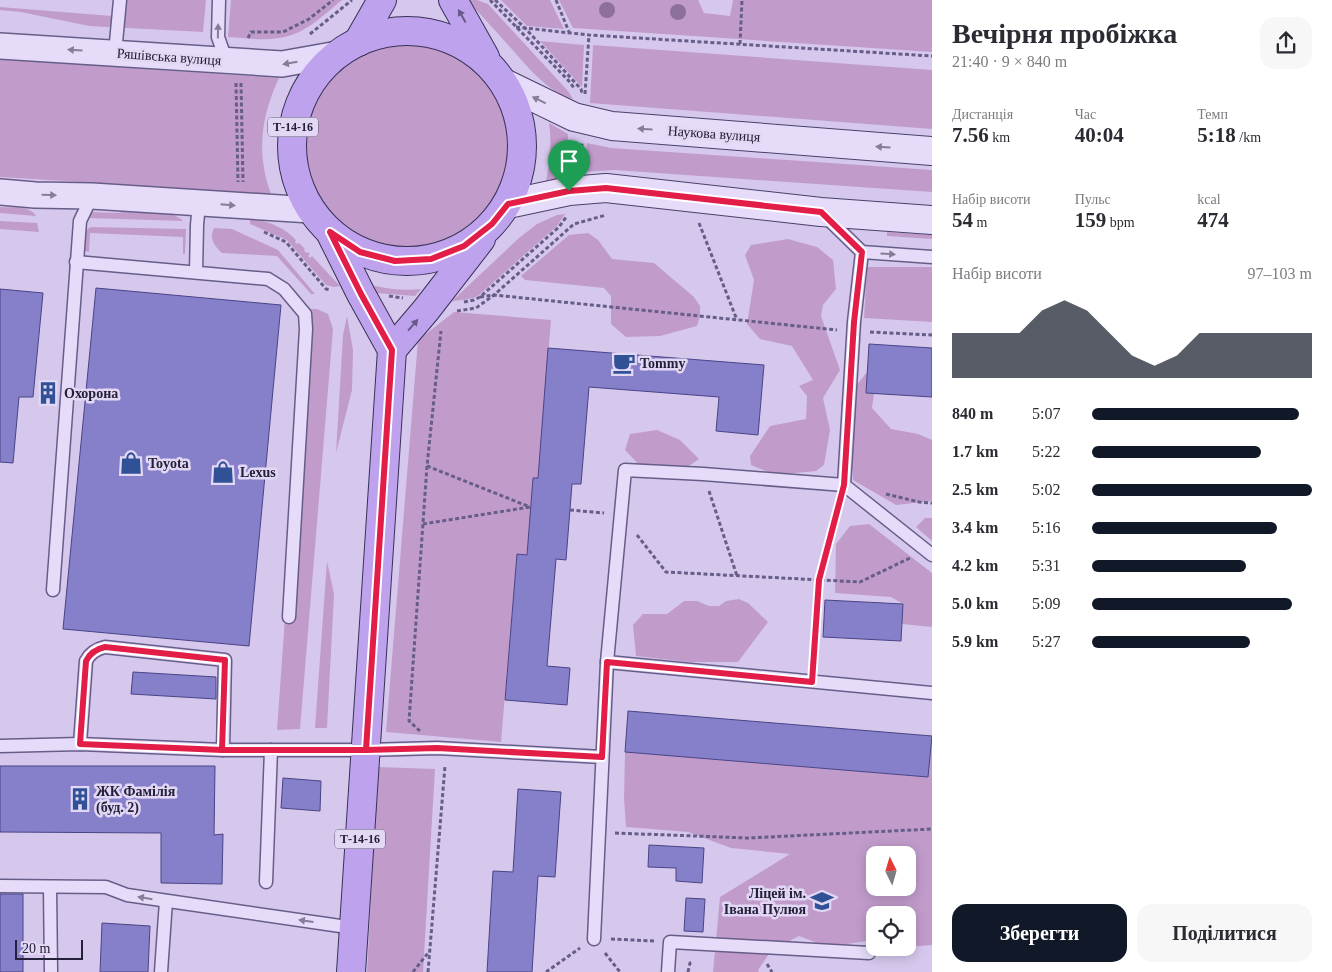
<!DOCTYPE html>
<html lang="uk">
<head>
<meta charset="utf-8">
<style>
	body { margin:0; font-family:Georgia,serif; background:#f7f7f7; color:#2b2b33; height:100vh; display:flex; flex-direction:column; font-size:19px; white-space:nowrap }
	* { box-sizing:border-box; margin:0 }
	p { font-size:16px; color:#7c7c81 }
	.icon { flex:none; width:28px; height:28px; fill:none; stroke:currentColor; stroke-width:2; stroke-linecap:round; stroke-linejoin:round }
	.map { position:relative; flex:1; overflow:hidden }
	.sheet { display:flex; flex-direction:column; background:#fff; width:400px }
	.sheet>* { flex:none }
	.needle { width:32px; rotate:355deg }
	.fabs { position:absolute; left:866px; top:846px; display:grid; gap:10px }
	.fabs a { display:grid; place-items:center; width:50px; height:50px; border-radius:10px; background:#fff; box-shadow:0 2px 12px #0003; font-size:25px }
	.scale { position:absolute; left:15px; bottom:12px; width:68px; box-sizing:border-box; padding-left:5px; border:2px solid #242039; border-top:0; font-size:14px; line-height:18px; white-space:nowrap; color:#242039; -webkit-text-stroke:4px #e2d7f4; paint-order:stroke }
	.pin { position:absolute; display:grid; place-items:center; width:42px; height:42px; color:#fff; margin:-51px -21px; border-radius:50% 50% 50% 0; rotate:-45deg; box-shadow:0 0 5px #0007 }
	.pin .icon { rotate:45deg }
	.round { display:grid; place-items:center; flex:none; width:52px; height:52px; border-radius:15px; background:#f7f7f7 }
	.summary { display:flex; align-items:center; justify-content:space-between; height:85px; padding:0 20px }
	h1 { font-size:28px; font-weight:700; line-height:38px }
	.stats { display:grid; grid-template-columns:repeat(3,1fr); gap:8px; height:85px; padding:5px 20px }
	.stats div { display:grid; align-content:center }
	.stats b { font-size:21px; font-weight:700 }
	.stats small { font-size:14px; font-weight:400 }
	.stats p { font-size:14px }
	.chart { height:140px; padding:10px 20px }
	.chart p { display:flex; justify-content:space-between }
	.chart svg { width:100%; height:90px; margin-top:5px; fill:#111827; opacity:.7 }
	.cta { display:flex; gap:10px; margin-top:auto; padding:10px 20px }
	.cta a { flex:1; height:58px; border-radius:15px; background:#111827; color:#fff; font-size:20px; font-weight:700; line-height:58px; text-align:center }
	.cta a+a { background:#f7f7f7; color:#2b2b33 }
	ul { padding:0 20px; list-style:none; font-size:16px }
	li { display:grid; grid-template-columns:80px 60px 1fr; align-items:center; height:38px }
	li i { height:12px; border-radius:6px; background:#111827 }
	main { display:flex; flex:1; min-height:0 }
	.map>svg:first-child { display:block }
</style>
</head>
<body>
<main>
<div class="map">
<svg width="932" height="972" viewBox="0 0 932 972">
	<rect width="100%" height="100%" fill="#d6c8ed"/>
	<!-- green -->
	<g fill="#c19ccb" fill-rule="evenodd">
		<path d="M126,0h80l-3,32 -114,-6 -68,-14 -21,-2v-3l124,10z"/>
		<path d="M231,0h111c-18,15 -38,35 -63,38 -16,3 -34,0 -51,-1z"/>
		<path d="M467,0h10l11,4 80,87 5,8c-27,-8 -46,-33 -64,-53 -14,-16 -28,-31 -42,-46z"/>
		<path d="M501,0h49l14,29 -37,-3z"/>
		<path d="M559,0h139l6,13 26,3 3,-16h199v52l-359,-24z"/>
		<path d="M540,41l44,4 -2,42z"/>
		<path d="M593,45l339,25v59l-342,-26z"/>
		<circle cx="407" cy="146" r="101"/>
		<path d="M0,59l279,19c-18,39 -23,75 -8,116l-271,-17z"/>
		<path d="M549,123l19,11 -2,44 -21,7c5,-21 7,-40 4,-62z"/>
		<path d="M587,143l24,5 321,22v22l-318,-22 -29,2z"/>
		<path d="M0,207c11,1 30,-2 36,9l-36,-3z"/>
		<path d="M91,212l27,1 4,-1 50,2 9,5 2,2 -96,-3 1,-4z"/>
		<path d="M565,214l-8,12 -78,69c-8,5 -18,5 -27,6l67,-63 18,-14 20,-9z"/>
		<path d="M250,219c18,2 34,8 46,21l-1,2 2,2 2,-1 6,6 -1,1 2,3 2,-1 2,2 -2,2 2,2 2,-2 28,30 -6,1 -8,-2 -39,-45 -37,-16z"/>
		<path d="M0,221l37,2 2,9 -39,-3z"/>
		<path d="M91,227l95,2 -1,25h-2v-17l-93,-4 -1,19 -4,-1 1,-21z"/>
		<path d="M214,228l18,1 46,21 37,44h-4l-34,-38 -55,-3c-8,-8 -13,-14 -8,-25z"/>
		<path d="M887,232l45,3v4l-45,-3z"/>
		<path d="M588,233l10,7 14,19 42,4 40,34 6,9v10l-3,10 -37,10 -34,1 -15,-13v-28l-7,-8 -79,-8 -4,-4 48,-41z"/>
		<path d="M788,239l29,8 16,13 3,29 -13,16 -2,11 19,54 -17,28 7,32 -6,35 -8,6 -41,4 -24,-10 -1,-9 20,-30 36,-7 1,-23 -8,-10 14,-6 -21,-34 -32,-7 -13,-15 7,-44 -9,-25 6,-10z"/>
		<path d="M867,267h65v55l-68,-4z"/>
		<path d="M371,285c17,4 33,6 50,4l-6,7 -39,-3z"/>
		<path d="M307,309h10l11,5 5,15 -33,400 -23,1z"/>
		<path d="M454,312l97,8 -13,158h-5l-6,77 -10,-1 -16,188 -115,-10 32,-392z"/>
		<path d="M347,316l6,34 -1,40 -16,63 7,-118z"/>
		<path d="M868,371l-2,22 8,1 -2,14 19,21 27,5 14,6v61l-36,4 -43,-25 -2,-40 -10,-36z"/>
		<path d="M657,430l23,10 19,19 -16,11 -43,-4 -15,-16 5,-16z"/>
		<path d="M925,518h7v23l-16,-14z"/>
		<path d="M869,524l63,49v54l-30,-3 1,-20 -12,-7 -56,-4 1,-49 14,-18z"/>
		<path d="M327,561l7,33 -7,134h-12z"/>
		<path d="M739,599l9,4 20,19 -30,40h-50l-52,-6 -3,-31 10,-11h24l17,-13h13l12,5h10l7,-5z"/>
		<path d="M932,736v209l-24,2v-32h-33v29l-8,-3 -39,6 -29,-11 -28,15 -13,19 1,2h-46l7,-75 70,-43 -59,-6 -43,-16 -62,-5 -2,-28 1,-47 303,25zM875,855h33v33h-33z"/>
		<path d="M378,767l57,2 -12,203h-56z"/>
	</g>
	<!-- building -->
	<g fill="#867fc9" stroke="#494486">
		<path d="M96,288l185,17 -32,341 -186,-17z"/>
		<path d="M0,289l43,4 -10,104h-14l-6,66 -13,-1z"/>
		<path d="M869,344l63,4v49l-66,-4z"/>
		<path d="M548,348l216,17 -6,70 -42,-4 3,-34 -130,-10 -8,97h-9l-6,76 -10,-1 -9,107 23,2 -3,37 -62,-5 12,-146 10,1 6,-77h5z"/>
		<path d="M825,600l78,4 -2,37 -78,-4z"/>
		<path d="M133,672l83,5v22l-85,-5z"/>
		<path d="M628,711l304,25 -4,41 -303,-25z"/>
		<path d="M0,766h215l-1,69 9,-1 -1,50 -61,-1v-50l-161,-1z"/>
		<path d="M283,778l38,3 -1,30 -39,-3z"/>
		<path d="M518,789l43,3 -6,85 -17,-1 -6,96h-45l6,-101 20,1z"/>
		<path d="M649,845l55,3 -2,35 -26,-2v-13l-28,-1z"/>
		<rect x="0" y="894" width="23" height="78"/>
		<path d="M686,898l19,1 -2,33 -19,-1z"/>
		<path d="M102,923l48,3 -2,46h-48z"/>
	</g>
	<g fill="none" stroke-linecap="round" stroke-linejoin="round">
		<defs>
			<g id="service">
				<path d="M219,0l-1,37 8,23"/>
				<path d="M115,53l5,-53"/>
				<path d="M824,215l38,37 70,5"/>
				<path d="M862,252l-8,70 -10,163 88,70"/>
				<path d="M76,262l192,17 16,10 21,25 1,15 -17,288"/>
				<path d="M196,272l1,-47 2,-22"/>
				<path d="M53,590l27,-369 12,-25"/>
				<path d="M607,662l325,31"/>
				<path d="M80,744l6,-83c4,-8 10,-12 19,-14l120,13 -2,90"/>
				<path d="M0,746l80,-2 143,6h143l71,-2 165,9"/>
				<path d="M266,882l5,-132"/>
				<path d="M0,886l106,1 21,8 227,33"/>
				<path d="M50,887l1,85"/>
				<path d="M594,939l13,-277 18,-192 78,4 141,11"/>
				<path d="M161,972l5,-71"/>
				<path d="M668,972l2,-30 199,11"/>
			</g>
			<g id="minor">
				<path d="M0,46l282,18 56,-10"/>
				<path d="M0,192l35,3 57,1 219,14"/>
			</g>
			<g id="secondary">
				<path d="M504,83l70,34 38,9 320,25"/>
				<path d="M508,204l61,-13 37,-3 215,24 111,8"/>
			</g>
			<g id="primary">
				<path d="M453,0l32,57"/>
				<circle cx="407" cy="146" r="115"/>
				<path d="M358,42l24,-42"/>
				<path d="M330,232l31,62 31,56 -41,622"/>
				<path d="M392,350l34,-40 55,-71"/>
			</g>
		</defs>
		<!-- service casing -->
		<use href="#service" stroke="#665e88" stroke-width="15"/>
		<!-- minor casing -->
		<use href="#minor" stroke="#665e88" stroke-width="28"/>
		<!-- secondary casing -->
		<use href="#secondary" stroke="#48416a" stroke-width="30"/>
		<!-- primary casing -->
		<use href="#primary" stroke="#373156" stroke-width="30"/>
		<!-- path -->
		<g stroke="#665e88" stroke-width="3" stroke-dasharray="4 2.5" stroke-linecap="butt">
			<path d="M490,0l78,80 6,8"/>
			<path d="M495,0l30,28 56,61 1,4"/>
			<path d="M556,0l13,32"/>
			<path d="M516,27l73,8 343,21"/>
			<path d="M310,34l42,-34"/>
			<path d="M248,38l3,-6h32l26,-13 24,-19"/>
			<path d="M740,44l2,-44"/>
			<path d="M236,83l2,99"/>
			<path d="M241,83l2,99"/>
			<path d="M585,94l4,-59"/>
			<path d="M571,167l1,-26"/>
			<path d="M580,167l2,-24"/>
			<path d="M699,223l38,97"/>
			<path d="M264,232l22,10 40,47 5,1"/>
			<path d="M389,296l14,2"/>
			<path d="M480,297l14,-2 343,35"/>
			<path d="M464,302l10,-2 6,-3 79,-70 8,-11"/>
			<path d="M457,311l19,-3 18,-13 80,-71 32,-9"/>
			<path d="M870,332l62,3"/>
			<path d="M427,466l103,41"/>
			<path d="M709,491l28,85"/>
			<path d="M886,494l33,8 13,1"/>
			<path d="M570,510l34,3"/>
			<path d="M423,524l107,-17"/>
			<path d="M637,535l29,37 194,10 50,-24"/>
			<path d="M813,665l6,-85 20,-78"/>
			<path d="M420,731l-11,-10 18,-255 14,-135"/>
			<path d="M615,833l133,5 184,-9"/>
			<path d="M611,939l43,2"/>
			<path d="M605,953l15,19"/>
			<path d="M767,964l5,8"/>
			<path d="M413,972l15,-19"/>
			<path d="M428,972l17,-206"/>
			<path d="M546,972l34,-24"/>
			<path d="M688,972l2,-9 3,-1"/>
		</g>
		<!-- service -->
		<use href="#service" stroke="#e6dbf8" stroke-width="12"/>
		<!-- minor -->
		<use href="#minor" stroke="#e6dbf8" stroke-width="25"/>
		<!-- secondary -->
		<use href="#secondary" stroke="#e6dbf8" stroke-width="28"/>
		<!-- primary -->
		<use href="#primary" stroke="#bea2ee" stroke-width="28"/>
	</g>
	<!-- trees -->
	<g fill="#8d7099">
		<circle cx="607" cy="10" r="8"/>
		<circle cx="678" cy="12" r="8"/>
	</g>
	<!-- one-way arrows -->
	<defs><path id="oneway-solid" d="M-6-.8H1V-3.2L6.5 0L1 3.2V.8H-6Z" transform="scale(1.25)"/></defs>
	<g fill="#695a8a">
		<use href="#oneway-solid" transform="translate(462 16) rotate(-119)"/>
		<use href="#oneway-solid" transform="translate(413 325) rotate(-49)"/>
	</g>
	<g fill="#857e98">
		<use href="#oneway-solid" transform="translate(218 31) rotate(-89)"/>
		<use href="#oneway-solid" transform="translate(75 50) rotate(-176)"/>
		<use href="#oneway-solid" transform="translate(290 63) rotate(170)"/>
		<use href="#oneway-solid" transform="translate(539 100) rotate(-154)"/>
		<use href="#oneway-solid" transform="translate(645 129) rotate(-176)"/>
		<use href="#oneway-solid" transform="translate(883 147) rotate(-176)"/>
		<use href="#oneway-solid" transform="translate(49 195) rotate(1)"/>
		<use href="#oneway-solid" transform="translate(228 205) rotate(5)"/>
		<use href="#oneway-solid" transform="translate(888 254) rotate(4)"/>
		<use href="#oneway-solid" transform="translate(145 898) rotate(-171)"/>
		<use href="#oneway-solid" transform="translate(306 921) rotate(-172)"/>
	</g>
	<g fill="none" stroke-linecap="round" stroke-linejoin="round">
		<defs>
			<path id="route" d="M569,191l-61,13 -16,20 -28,22 -33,13 -36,2 -35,-9 -30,-20 31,62 31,56 -26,400h-144l-142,-6 6,-83c4,-8 10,-12 19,-14l120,13 -3,90h144l71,-2 165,9 5,-95 205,20 7,-102 25,-95 10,-163 8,-70 -41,-40 -215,-24 -37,3"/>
		</defs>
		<!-- route casing -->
		<use href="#route" stroke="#fff" stroke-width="10"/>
		<!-- route -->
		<use href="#route" stroke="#e11d48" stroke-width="6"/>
	</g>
	<!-- icons -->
	<defs>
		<symbol id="cafe-bare" viewBox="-9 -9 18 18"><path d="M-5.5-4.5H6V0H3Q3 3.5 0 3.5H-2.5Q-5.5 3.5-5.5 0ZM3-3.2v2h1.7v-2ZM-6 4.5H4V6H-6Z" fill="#305195" stroke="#e2d7f4" stroke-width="2.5" paint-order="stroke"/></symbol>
		<symbol id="building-bare" viewBox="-9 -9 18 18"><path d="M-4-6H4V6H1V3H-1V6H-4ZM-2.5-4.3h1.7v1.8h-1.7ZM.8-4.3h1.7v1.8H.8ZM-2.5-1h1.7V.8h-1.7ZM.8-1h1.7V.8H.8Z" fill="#305195" stroke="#e2d7f4" stroke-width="2.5" paint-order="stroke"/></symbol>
		<symbol id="shop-bare" viewBox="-9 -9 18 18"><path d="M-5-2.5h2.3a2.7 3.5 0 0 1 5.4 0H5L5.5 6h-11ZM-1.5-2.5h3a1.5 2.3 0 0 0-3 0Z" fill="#305195" stroke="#e2d7f4" stroke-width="2.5" paint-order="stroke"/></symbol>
		<symbol id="school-bare" viewBox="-9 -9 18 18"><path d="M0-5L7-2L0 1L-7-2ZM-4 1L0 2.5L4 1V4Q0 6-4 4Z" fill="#305195" stroke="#e2d7f4" stroke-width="2.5" paint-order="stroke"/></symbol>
	</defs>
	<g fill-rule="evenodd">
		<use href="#cafe-bare" x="608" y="347" width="32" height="32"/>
		<use href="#building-bare" x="32" y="377" width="32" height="32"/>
		<use href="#shop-bare" x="115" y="447" width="32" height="32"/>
		<use href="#shop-bare" x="207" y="456" width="32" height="32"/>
		<use href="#building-bare" x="64" y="783" width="32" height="32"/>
		<use href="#school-bare" x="806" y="885" width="32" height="32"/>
	</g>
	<g text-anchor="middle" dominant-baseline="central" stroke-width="5" stroke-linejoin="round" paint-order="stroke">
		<!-- shield labels -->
		<g fill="#e2d7f4" stroke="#5d5771" stroke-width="1">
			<rect x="268" y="117.5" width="50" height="19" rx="4"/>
			<rect x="335" y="829.5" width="50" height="19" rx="4"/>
		</g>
		<g font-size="12" font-weight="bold" fill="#242039">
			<text x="293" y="127">Т-14-16</text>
			<text x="360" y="839">Т-14-16</text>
		</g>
		<!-- street labels -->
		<g font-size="14" fill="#242039" stroke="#e2d7f4">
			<text transform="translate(169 57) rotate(4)">Ряшівська вулиця</text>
			<text transform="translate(714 134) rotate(4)">Наукова вулиця</text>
		</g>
		<!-- poi labels -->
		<g font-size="14" font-weight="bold" fill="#242039" stroke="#e2d7f4" text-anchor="start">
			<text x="640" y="363">Tommy</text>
			<text x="64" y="393">Охорона</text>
			<text x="148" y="463">Toyota</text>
			<text x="240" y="472">Lexus</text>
			<text x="96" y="791">ЖК Фамілія<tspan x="96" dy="16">(буд. 2)</tspan></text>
			<text x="806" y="893" text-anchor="end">Ліцей ім.<tspan x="806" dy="16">Івана Пулюя</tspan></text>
		</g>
	</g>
</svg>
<div class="fabs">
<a><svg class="needle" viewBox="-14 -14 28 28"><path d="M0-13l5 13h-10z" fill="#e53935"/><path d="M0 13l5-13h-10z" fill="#7c7c81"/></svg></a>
<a><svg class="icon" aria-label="locate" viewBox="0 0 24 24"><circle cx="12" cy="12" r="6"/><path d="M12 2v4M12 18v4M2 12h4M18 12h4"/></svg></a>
</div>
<div class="scale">20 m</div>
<div class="pin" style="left:569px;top:191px;background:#1e9e55"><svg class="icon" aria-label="arrive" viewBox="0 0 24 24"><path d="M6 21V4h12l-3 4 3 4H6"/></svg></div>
</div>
<section class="sheet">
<div class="summary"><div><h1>Вечірня пробіжка</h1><p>21:40 · 9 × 840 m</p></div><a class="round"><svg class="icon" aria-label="share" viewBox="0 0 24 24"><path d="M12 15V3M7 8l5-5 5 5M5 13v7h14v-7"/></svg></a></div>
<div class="stats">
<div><p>Дистанція</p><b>7.56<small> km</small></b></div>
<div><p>Час</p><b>40:04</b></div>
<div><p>Темп</p><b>5:18<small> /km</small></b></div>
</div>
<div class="stats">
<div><p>Набір висоти</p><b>54<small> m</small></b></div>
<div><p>Пульс</p><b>159<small> bpm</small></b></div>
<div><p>kcal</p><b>474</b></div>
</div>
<div class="chart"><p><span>Набір висоти</span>97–103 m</p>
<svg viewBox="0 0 160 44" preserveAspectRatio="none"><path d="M0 44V22L10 22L20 22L30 22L40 11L50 6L60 11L70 22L80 33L90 38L100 33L110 22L120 22L130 22L140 22L150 22L160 22V44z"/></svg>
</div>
<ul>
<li><b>840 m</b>5:07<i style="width:94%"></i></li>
<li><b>1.7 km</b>5:22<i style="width:77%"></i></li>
<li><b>2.5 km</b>5:02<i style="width:100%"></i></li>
<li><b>3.4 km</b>5:16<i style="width:84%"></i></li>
<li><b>4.2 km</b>5:31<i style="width:70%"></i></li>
<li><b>5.0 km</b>5:09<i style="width:91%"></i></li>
<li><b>5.9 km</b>5:27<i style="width:72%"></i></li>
</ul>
<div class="cta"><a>Зберегти</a><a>Поділитися</a></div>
</section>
</main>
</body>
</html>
